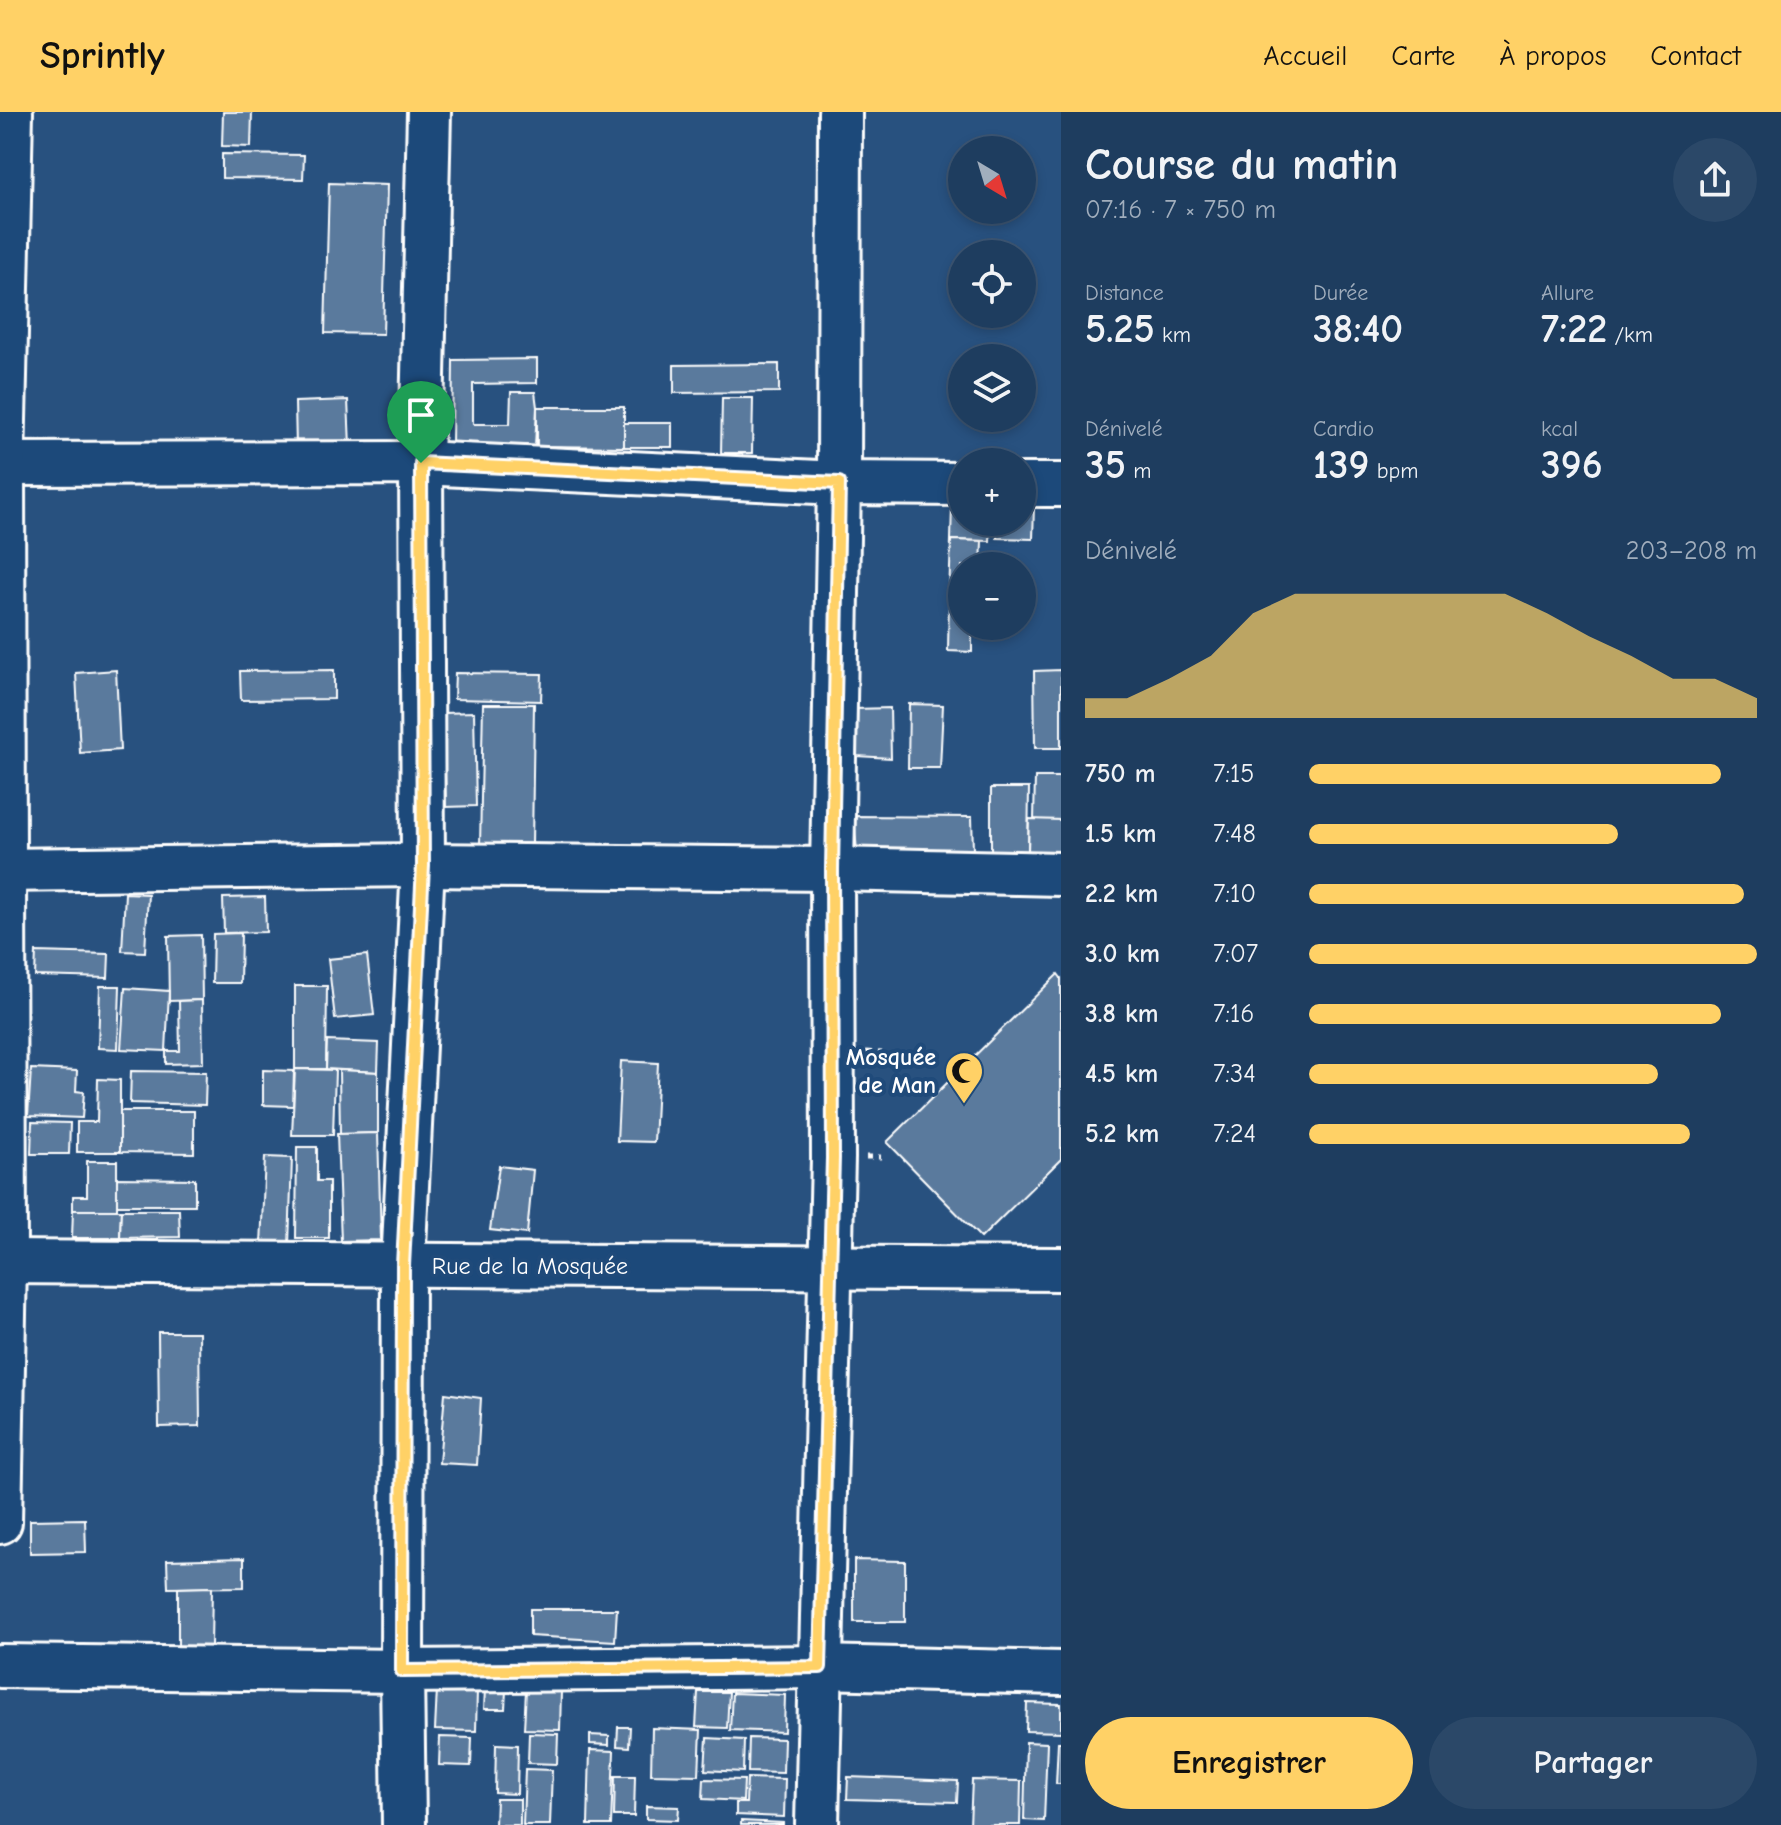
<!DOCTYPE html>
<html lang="fr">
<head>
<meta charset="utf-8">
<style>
	body { margin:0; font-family:"Comic Neue",sans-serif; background:#2b4868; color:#f1f3f6; height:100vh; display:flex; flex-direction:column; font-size:30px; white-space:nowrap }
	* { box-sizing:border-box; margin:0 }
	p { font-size:26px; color:#a1aebd }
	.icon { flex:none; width:44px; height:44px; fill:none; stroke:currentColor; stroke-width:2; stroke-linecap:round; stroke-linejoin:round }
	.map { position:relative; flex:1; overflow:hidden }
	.panel { display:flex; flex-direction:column; background:#1e3d5f; width:720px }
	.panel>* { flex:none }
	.needle { width:52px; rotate:142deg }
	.tools { position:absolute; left:948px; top:24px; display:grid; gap:16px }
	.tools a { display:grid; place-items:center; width:88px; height:88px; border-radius:50%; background:#1e3d5f; box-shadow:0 4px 12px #0003,0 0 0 2px #3c5674; font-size:40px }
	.pin { position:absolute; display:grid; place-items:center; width:68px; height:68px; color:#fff; margin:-82px -34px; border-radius:50% 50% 50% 0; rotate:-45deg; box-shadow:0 0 8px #0007 }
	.pin .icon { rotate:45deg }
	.round { display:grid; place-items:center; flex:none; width:84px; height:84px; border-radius:42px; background:#2b4868 }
	.summary { display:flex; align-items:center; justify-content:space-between; height:136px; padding:0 24px }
	h1 { font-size:44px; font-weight:600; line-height:60px }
	.stats { display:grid; grid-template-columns:repeat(3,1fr); gap:12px; height:136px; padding:8px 24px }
	.stats div { display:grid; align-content:center }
	.stats b { font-size:40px; font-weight:600 }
	.stats small { font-size:22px; font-weight:400 }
	.stats p { font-size:22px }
	.chart { height:224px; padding:16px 24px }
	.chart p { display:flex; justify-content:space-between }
	.chart svg { width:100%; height:144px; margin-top:8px; fill:#ffd166; opacity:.7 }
	.action { display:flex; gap:16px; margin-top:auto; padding:16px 24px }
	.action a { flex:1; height:92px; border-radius:48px; background:#ffd166; color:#111; font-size:32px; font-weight:600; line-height:92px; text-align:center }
	.action a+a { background:#2b4868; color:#f1f3f6 }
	ul { padding:0 24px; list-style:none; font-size:26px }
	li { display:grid; grid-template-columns:128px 96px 1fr; align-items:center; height:60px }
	li i { height:20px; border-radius:10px; background:#ffd166 }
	header { display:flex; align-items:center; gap:48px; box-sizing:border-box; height:112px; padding:0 40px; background:#ffd166; color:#111 }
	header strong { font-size:38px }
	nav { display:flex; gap:44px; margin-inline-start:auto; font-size:28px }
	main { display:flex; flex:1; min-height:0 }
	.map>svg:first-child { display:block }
</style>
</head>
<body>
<header>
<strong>Sprintly</strong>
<nav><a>Accueil</a><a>Carte</a><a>À propos</a><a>Contact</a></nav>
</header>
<main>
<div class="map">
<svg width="1061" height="1713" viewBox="0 0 1061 1713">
	<rect width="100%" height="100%" fill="#28517f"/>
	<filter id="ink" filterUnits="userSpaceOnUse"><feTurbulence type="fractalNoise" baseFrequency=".0125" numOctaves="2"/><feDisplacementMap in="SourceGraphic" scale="16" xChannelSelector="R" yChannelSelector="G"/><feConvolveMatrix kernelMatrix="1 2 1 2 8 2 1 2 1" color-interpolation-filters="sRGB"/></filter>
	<g filter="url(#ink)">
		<!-- building -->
		<g fill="#5a7a9d" stroke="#fff" stroke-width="2">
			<path d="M223,0h29l-1,35 -29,-1z"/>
			<path d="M222,42l82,1 -1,24 -81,-1z"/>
			<path d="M329,71l58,2 -4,149 -58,-1z"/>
			<path d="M537,247v24l-64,1v40h37l1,-32h24l2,15 -2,40h-83l1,-87z"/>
			<path d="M779,252v28l-105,1v-28z"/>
			<path d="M722,286h31l-1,55h-31z"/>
			<path d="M348,288l2,46 -54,2 -1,-46z"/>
			<path d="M537,295h87v40l-87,-1z"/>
			<rect x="624" y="311" width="48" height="24"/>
			<path d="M952,392h10v18h29l-1,19 -39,-1z"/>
			<path d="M1022,394h12l-1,33 -36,-1v-16h25z"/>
			<path d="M951,428l31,1 -1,25h-19v31l-13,-1z"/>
			<path d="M949,486h13v28h29v10h-19v16l-24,-1z"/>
			<path d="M116,558l4,80 -40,3 -4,-80z"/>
			<path d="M334,558v29l-93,1 -1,-29z"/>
			<path d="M1061,558v78h-26l-1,-77z"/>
			<path d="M455,561l87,1 -1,27 -87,-2z"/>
			<path d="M483,592h51l-2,142 -52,-1z"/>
			<path d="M909,592l34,1 -3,63h-32z"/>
			<path d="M890,596l1,50 -34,-2 -3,-47z"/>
			<path d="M474,600l2,94 -30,1 -3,-94z"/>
			<path d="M1035,665h26v43h-27z"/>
			<path d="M991,676h38l-1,63 -37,1z"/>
			<path d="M854,704l118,1 1,33 -116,2z"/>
			<path d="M1029,707l32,1v34l-33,-3z"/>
			<path d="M125,781l23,1 -3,58 -23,-1z"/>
			<path d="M265,785l1,35 -42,1 -1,-35z"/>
			<path d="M241,821l-1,50h-28l1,-49z"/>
			<path d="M201,823l1,65 -33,1 -1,-65z"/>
			<path d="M36,840l73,2 -1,24 -73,-2z"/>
			<path d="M367,843l7,60 -39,4 -7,-60z"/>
			<path d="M1058,862l3,4v181l-80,79 -94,-96z"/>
			<path d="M100,874h20l-2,63 -20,-1z"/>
			<path d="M295,874h32l-1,83h-31z"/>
			<path d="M125,876l44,3 -3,60 -45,-2z"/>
			<path d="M202,888l1,63 -37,1v-13h14l-1,-50z"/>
			<path d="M327,929l52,2 -1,29 -52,-3z"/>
			<path d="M621,949l37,2 -4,79 -37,-1z"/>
			<path d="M31,957l46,2 -1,20 8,1 -2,26 -54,-2z"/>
			<path d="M295,957l40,1 -2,65h-41z"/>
			<path d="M263,958l31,1 -1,35 -30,-1z"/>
			<path d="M339,958l39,2v61l-38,1z"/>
			<path d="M131,959l75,1 -1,33 -75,-2z"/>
			<path d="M98,967l22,1v72h-43v-30h20z"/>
			<path d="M120,999h74v42l-74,-1z"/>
			<path d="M32,1010l38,1 -1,31h-38z"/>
			<path d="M378,1021l3,107 -40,1 -4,-107z"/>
			<path d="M297,1035h20v34h12v57h-33z"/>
			<path d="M265,1045l27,1 -3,88 -28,-1z"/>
			<path d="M87,1049h30v49h-44v-14h14z"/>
			<path d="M499,1054l34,4 -6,64 -37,-4z"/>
			<path d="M117,1066l78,1v26h-78z"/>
			<path d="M73,1098h48l-1,28h-48z"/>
			<path d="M121,1098h58l1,27 -60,1z"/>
			<path d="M158,1220h41l1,94 -41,1z"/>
			<path d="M445,1281l36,5 -4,67 -38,-2z"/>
			<path d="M85,1407l1,33 -56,1v-33z"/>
			<path d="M244,1446v29l-76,1 -1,-28z"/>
			<path d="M854,1448l51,1v61h-51z"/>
			<path d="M212,1475l-1,59h-33v-58z"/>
			<path d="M530,1497h87l-2,32 -85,-5z"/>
			<path d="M437,1577l40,1 -1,41 -41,-1z"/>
			<path d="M485,1577l21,1 -1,19h-21z"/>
			<path d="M526,1578l35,1 -1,39 -36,-1z"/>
			<path d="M698,1580h31l-2,36 -31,-1z"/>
			<path d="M732,1581l53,2 -1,37 -54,-2z"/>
			<path d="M1027,1591l34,1v28l-35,-1z"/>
			<path d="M618,1615h12l-1,20 -12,-1z"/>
			<path d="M652,1616l49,2 -2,45 -48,-1z"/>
			<path d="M529,1621l29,1 -1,30 -29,-1z"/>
			<path d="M590,1623l19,1v9l-19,-1z"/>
			<path d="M440,1625l32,1 -1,28 -32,-1z"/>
			<path d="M707,1626l37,2 -1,32 -38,-2z"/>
			<path d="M749,1626l35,1 -1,34 -35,-1z"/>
			<path d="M1026,1630l21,1 -3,78 -20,-1z"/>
			<path d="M1058,1630h3v42h-5z"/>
			<path d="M496,1632l22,1 -1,49 -22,-1z"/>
			<path d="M590,1638l24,1 -3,74h-23z"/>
			<path d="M525,1657l27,1 -2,55h-27z"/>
			<path d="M615,1664h20l-1,40h-20z"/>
			<path d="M848,1665l110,4 -1,21 -110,-3z"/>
			<path d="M747,1666l38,1 -1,38 -48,-2v-12h10z"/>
			<path d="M704,1667l40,1 -1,21 -40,-2z"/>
			<path d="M972,1668l49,1 -1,44h-50z"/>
			<path d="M496,1687h24v26h-25z"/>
			<path d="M646,1694l33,1 -1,13 -32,-1z"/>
			<path d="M741,1709l42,2v2h-42z"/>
		</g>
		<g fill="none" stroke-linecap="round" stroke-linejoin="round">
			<defs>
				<g id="minor">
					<path d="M0,352l421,-1 418,20 123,1"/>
					<path d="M1022,373h39"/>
					<path d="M0,758l423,-5 409,4 229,5"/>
					<path d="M0,1150l1061,7"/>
					<path d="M0,1410l5,-260 -2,-798 8,-352"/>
					<path d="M0,1554l402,5 418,-4 241,6"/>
					<path d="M404,1713l-2,-154 1,-405 20,-401 -2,-402 8,-351"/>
					<path d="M817,1713l16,-667 -1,-289 7,-386 1,-371"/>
				</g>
			</defs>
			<!-- minor casing -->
			<use href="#minor" stroke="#fff" stroke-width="48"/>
			<!-- path -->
			<g stroke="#fff" stroke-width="5" stroke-dasharray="6 6" stroke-linecap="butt">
				<path d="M866,940l16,1"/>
				<path d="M866,1045h15"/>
			</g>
			<!-- minor -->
			<use href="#minor" stroke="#1f4a7a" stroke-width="42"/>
		</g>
	</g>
	<g fill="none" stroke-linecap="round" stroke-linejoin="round" filter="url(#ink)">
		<defs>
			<path id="route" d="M421,351l418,20 -7,386 1,289 -13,509 -418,4 1,-405 20,-401z"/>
		</defs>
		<!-- route casing -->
		<use href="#route" stroke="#fff" stroke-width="16"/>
		<!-- route -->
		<use href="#route" stroke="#ffd166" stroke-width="10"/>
	</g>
	<!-- icons -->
	<defs>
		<symbol id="mosque-pin" viewBox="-11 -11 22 30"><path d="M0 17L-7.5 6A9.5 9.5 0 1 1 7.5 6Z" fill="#ffd166" stroke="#1f4a7a"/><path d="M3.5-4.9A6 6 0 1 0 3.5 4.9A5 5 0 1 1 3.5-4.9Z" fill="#111"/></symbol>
	</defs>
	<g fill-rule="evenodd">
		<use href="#mosque-pin" x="942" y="937" width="44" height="60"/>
	</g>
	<g text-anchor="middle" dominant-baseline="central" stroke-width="8" stroke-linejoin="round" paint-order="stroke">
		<!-- poi labels -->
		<g font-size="24" font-weight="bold" fill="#fff" stroke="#1f4a7a" text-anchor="end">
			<text x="936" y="945">Mosquée<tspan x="936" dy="28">de Man</tspan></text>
		</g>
		<!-- street labels -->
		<g font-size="24" fill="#fff" stroke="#1f4a7a">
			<text x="530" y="1154">Rue de la Mosquée</text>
		</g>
	</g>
</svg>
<div class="tools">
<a><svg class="needle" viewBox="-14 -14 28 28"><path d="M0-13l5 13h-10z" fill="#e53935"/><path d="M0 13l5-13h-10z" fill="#a1aebd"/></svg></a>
<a><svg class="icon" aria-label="locate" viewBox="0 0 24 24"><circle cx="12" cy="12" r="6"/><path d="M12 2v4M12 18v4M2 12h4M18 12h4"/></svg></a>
<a><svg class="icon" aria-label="layers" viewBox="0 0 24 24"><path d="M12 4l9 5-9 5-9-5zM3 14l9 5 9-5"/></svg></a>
<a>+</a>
<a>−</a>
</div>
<div class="pin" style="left:421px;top:351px;background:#1e9e55"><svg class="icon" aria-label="arrive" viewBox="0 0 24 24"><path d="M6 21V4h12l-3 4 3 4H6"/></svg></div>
</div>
<section class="panel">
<div class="summary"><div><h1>Course du matin</h1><p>07:16 · 7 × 750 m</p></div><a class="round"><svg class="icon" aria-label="share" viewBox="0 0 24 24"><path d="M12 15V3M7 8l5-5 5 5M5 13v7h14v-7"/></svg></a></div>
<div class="stats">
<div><p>Distance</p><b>5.25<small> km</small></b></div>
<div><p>Durée</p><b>38:40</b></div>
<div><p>Allure</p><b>7:22<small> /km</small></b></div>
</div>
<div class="stats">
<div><p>Dénivelé</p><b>35<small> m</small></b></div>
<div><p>Cardio</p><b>139<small> bpm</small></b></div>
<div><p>kcal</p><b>396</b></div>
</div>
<div class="chart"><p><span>Dénivelé</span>203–208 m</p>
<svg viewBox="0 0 160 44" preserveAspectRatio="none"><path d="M0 44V38L10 38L20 32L30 25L40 12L50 6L60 6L70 6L80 6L90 6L100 6L110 12L120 19L130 25L140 32L150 32L160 38V44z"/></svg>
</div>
<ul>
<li><b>750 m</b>7:15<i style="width:92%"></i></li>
<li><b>1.5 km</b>7:48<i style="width:69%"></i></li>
<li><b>2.2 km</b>7:10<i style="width:97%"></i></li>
<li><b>3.0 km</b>7:07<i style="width:100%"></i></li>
<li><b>3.8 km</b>7:16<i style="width:92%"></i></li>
<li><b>4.5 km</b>7:34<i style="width:78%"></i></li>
<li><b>5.2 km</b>7:24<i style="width:85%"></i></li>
</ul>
<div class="action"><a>Enregistrer</a><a>Partager</a></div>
</section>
</main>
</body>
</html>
